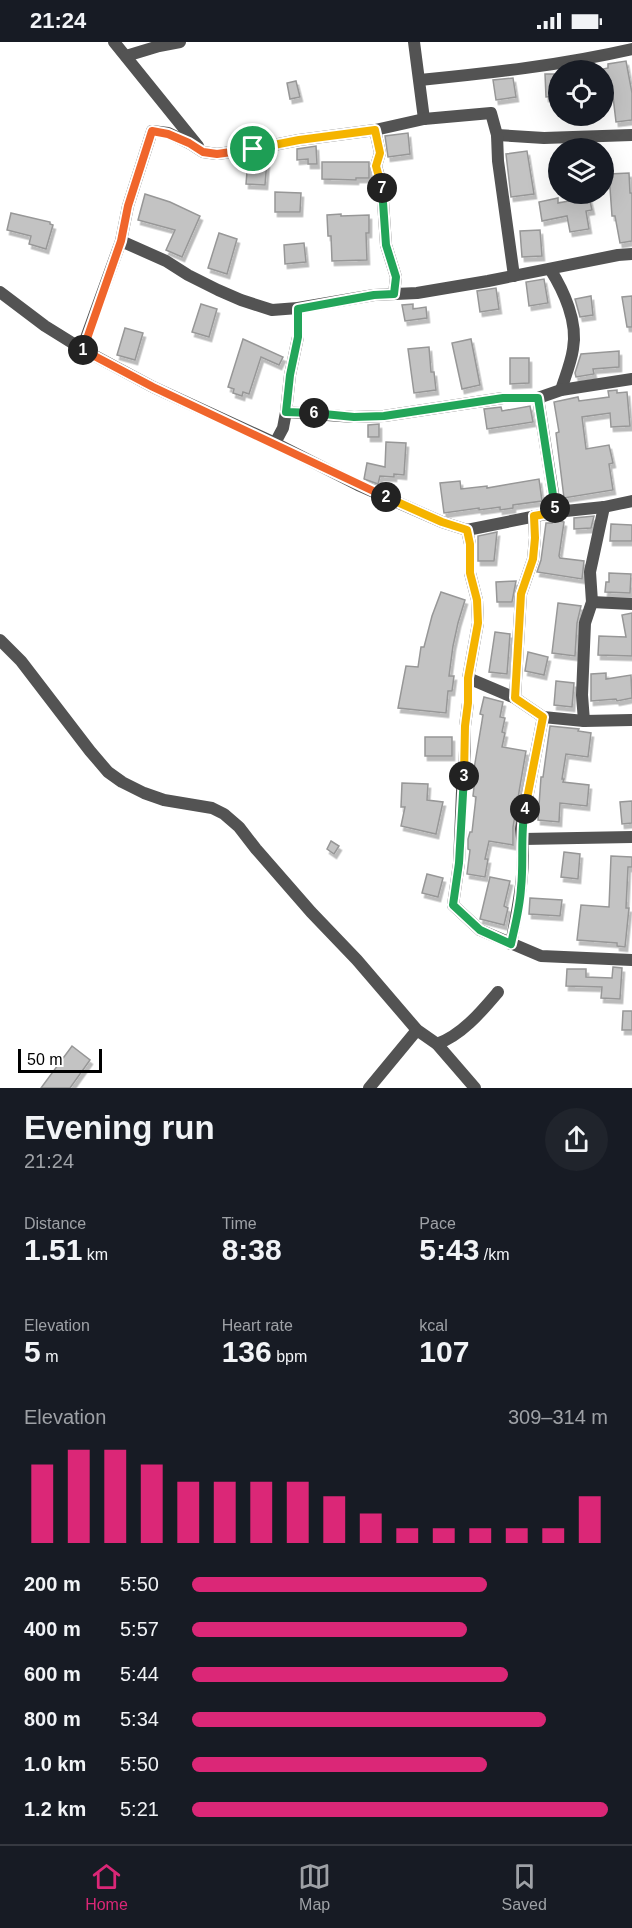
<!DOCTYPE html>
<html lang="en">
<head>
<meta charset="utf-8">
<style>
	body { margin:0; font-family:Arial,sans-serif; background:#20242c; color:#f1f3f6; height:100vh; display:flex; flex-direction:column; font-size:22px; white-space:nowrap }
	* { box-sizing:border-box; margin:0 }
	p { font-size:20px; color:#9ea1a6 }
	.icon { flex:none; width:33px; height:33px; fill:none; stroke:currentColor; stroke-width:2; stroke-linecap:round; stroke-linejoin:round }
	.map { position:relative; height:1046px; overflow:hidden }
	.panel { display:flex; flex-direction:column; background:#171b24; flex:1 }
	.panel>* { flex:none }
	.buttons { position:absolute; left:548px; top:18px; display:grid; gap:12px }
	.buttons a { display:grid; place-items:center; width:66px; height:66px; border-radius:50%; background:#171b24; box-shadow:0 6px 24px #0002; font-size:30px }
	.scale { position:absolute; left:18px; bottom:15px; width:84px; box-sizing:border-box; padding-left:6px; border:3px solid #000; border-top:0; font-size:16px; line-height:21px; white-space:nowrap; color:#000; -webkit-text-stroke:4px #fff; paint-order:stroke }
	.pin { position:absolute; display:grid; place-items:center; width:51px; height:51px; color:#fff; margin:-26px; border:3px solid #fff; border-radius:50%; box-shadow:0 2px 6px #0007 }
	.km { position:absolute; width:30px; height:30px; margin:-15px; border-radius:50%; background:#222; color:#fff; font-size:16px; line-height:30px; text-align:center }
	.round { display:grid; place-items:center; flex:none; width:63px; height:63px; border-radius:32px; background:#20242c }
	.head { display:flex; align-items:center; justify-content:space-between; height:102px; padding:0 24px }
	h1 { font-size:33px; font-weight:700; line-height:45px }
	.stats { display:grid; grid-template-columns:repeat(3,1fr); gap:9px; height:102px; padding:6px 24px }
	.stats div { display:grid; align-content:center }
	.stats b { font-size:30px; font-weight:700 }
	.stats small { font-size:16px; font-weight:400 }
	.stats p { font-size:16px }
	.chart { height:168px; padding:12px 24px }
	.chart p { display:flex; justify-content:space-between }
	.chart svg { width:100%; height:108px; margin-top:6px; stroke:#db2777; stroke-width:6 }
	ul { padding:0 24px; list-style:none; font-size:20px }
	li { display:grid; grid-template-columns:96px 72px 1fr; align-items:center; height:45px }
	li i { height:15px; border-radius:8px; background:#db2777 }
	.status { display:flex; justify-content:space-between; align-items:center; height:42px; padding:0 30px; background:#171b24; direction:ltr }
	.status svg { height:16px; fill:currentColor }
	.tab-bar { display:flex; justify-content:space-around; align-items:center; height:84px; border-top:2px solid #363941; background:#171b24; font-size:16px; color:#9ea1a6 }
	.tab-bar a { display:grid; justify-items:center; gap:3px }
	.tab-bar .active { color:#db2777 }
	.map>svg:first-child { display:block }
</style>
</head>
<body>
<div class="status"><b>21:24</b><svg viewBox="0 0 49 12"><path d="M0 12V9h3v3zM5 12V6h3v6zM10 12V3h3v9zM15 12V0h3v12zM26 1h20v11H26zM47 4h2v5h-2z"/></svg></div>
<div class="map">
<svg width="632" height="1046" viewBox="0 0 632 1046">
	<defs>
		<filter id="shadow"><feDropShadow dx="2.5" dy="4.5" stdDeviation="0" flood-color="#0004"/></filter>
	</defs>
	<rect width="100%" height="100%" fill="#fff"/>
	<!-- building -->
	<g fill="#c3c3c3" stroke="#979797" stroke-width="1.5" filter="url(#shadow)">
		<path d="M626,19l6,32v27l-16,2 -4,-34 -9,2v-21l5,-1v-4z"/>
		<path d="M545,32h13v22l-12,1z"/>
		<path d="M513,36l3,19 -20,3 -3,-20z"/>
		<path d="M296,39l4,16 -10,2 -3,-16z"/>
		<path d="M408,91l2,21 -22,3 -3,-21z"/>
		<path d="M316,104l1,18h-9v-5l-11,1v-11z"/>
		<path d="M527,109l7,43 -23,3 -5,-43z"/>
		<path d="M248,117l19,1 -2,25 -19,-1z"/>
		<path d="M322,120h47v16h-13v2l-34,-1z"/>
		<path d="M629,131l1,20h2v48l-12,2 -5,-27h-3l-3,-42z"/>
		<path d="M275,150l26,1 -1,19h-25z"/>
		<path d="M145,152l25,8 30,14 -18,41 -16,-7 9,-20 -37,-10z"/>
		<path d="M589,155l3,13 -6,1 3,18 -19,3 -3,-16 -25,5 -3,-19 19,-4v5z"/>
		<path d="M11,171l39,9v2l3,1 -7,24 -17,-5 2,-8 -24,-6z"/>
		<path d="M341,172v2l28,-1v18h-3l1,27 -35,1 -1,-25h-3l-1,-21z"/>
		<path d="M540,188l2,26 -20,1 -2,-26z"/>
		<path d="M219,191l18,6 -10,35 -19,-6z"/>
		<path d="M304,201l2,19 -21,2 -1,-19z"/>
		<path d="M544,237l4,24 -19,3 -3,-24z"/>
		<path d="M496,246l3,21 -19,3 -3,-21z"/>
		<path d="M591,254l2,19 -13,2 -5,-18z"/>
		<path d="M632,254v31h-5l-5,-30z"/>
		<path d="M201,262l16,5 -8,28 -17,-5z"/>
		<path d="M413,262v5l13,-2 1,11 -22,3 -3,-16z"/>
		<path d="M125,286l18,5 -8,27 -18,-5z"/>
		<path d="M243,297l40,18 -4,8 -18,-8 -12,37 -6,-2 -1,4 -9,-3 1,-4 -6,-2z"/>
		<path d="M471,297l9,46 -18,4 -10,-46z"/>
		<path d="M429,305l2,25h3l2,18 -22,3 -6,-44z"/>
		<path d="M619,309v16l-26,2 1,5 -18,3 -1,-4 6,-19z"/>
		<path d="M510,316h19v25l-19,1z"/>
		<path d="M617,348v3l10,-1 3,34 -19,1 -1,-14 -28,4 4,32 23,-4 4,18 -4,1 4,26 -49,8 -8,-65 3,-1 -5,-30 24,-5 1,4 30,-4 -1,-6z"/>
		<path d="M530,364l3,16 -46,7 -3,-20 17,-2 1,4z"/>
		<path d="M379,382v13h-11v-12z"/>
		<path d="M386,400l20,1 -2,32 -10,-1v3l-14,-1 -2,8 -14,-5 3,-16 18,4z"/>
		<path d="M539,437l3,22 -29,4v3l-13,2v-3l-21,3v-2l-35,5 -4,-30 20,-2 1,8 26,-3v2z"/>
		<path d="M594,474l-3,12 -17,1v-11z"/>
		<path d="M556,478l8,2 -5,34 1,2 24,3 -2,18 -45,-7 4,-12 5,-37h6z"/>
		<path d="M611,482l21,1v16h-22z"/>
		<path d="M497,490l-3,29h-16v-25z"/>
		<path d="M609,531l22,1 -1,19 -25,-1 1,-10h3z"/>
		<path d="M516,539l-4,21h-15l-1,-20z"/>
		<path d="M441,550l24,8 -7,23 -5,23 -4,30h5l-2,15h-4l-2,22 -48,-5 8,-42 12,1 3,-20h3l8,-31z"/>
		<path d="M558,561l23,3 -4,17 -2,33 -23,-3z"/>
		<path d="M632,571v43l-34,-1 1,-19 27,1 -4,-22z"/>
		<path d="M495,590l15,2 -3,40 -18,-2z"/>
		<path d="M528,610l20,5 -4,18 -19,-4z"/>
		<path d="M606,631v6l25,-4 1,23 -15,3 -1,-2 -25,2v-27z"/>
		<path d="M556,639l18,2 -2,24 -18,-2z"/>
		<path d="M484,655l19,5 -3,15 5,1 -3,14 3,1 -3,14 24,4 -13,76v18l-24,-4 -4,18h3l-3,18 -18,-3 3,-24 -2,-1v-10l2,-7h2l4,-35 -3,-1 3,-27h-2l9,-54 -3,-1z"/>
		<path d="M550,684l29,3 -1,2 13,2 -3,24 -22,-3 -4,25h2l-1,3 26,3 -2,21 -27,-3 -1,19 -21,-2 3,-43h2z"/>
		<rect x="425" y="695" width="27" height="19"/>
		<path d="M402,741l26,1 -1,16 16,2 -7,32 -35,-8 4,-19h-4z"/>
		<path d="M632,759v22l-10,1 -2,-22z"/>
		<path d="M331,799l8,5 -5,8 -7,-5z"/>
		<path d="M564,810l16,2 -2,25 -17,-2z"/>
		<path d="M611,814l21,1v10h-4l-2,41h3l-4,39 -8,-1v-3l-40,-3 4,-35 28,2z"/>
		<path d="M427,832l16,4 -5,19 -16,-4z"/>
		<path d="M490,835l20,4 -6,25 4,2 -4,17 -24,-6z"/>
		<path d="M530,856l32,2 -2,16 -31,-2z"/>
		<path d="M613,925l9,1 -2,31 -19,-1 1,-11 -36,-1 1,-17h19v8l26,1z"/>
		<path d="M623,969h9v19h-10z"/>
		<path d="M72,1004l18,14 -20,28h-29z"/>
	</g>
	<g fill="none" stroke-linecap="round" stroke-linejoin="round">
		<!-- minor -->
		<g stroke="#535353" stroke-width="12">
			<path d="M114,0l84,104"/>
			<path d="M414,0l10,77"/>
			<path d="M126,14l33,-10 21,-4"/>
			<path d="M420,38c71,-7 142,-15 212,-31"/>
			<path d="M375,88l5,23 -4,13 6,21 4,58 10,32 -2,17"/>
			<path d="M497,93l47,3 88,-3"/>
			<path d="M121,199l45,20 22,14 30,15 23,10 31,10 26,-2 76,-13 43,-2 71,-12 130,-26 14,-1"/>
			<path d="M550,227c14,22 28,53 23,80 -2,14 -8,28 -12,41"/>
			<path d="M0,250l45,34 37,23 71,38 122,56 83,42 84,37 25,8 89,-18 48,-5 28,-6"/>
			<path d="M82,307l39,-108 7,-35 24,-75 16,2 21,10 14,9 14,2 36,-5 46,-9 76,-10 49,-11 67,-6 6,22 1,26 16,115"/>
			<path d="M538,356l18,114"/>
			<path d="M286,370l68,5 30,-1 119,-18h35l23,-8 71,-11"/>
			<path d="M275,401l8,-15 3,-16 4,-37 8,-38v-29"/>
			<path d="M467,488l3,14v29l7,27 1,23 -10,55v25l-3,23v25l-3,40 -3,72 -6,42 27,25 61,26 91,4"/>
			<path d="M592,560l40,2"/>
			<path d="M0,598l21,21 69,90 18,21 14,10 22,11 20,7 48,8 12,6 15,13 17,22 55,63 46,48 60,70 20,14 38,44"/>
			<path d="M468,636l47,20 28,19 41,4 48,-1"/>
			<path d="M515,656l6,-104 12,-35 2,-21 -1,-22"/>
			<path d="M584,679l-2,-26 3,-72 7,-21 -2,-30 14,-65"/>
			<path d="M523,797l109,-2"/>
			<path d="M511,902c7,-38 16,-77 10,-115l22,-112"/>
			<path d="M437,1002c25,-9 44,-32 61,-52"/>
			<path d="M369,1046l48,-58"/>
		</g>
	</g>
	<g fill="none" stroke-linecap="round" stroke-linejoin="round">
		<defs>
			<path id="split-1" d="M83,308l38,-109 7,-35 24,-75 16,3 21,9 14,9 14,2 36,-5"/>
			<path id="split-2" d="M83,308l70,37 233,110"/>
			<path id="split-3" d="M386,455l56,25 25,8 3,14v29l7,27 1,23 -10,55v25l-3,23 -1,50"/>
			<path id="split-4" d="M464,734l-5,87 -6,42 27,25 31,14c4,-18 9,-37 10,-56 3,-26 -1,-53 4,-79"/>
			<path id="split-5" d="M525,767l18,-92 -28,-19 6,-104 12,-35 2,-21 -1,-22 22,-4 -1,-4"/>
			<path id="split-6" d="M314,371l40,4 30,-1 119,-18h35l17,110"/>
			<path id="split-7" d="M314,371l-28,-1 4,-37 8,-38v-28l76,-14 20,-1 2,-17 -10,-32 -4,-57"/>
			<path id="split-8" d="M253,107l46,-9 76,-10 5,23 -4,13 6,22"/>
		</defs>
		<!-- split-1 casing -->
		<use href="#split-1" stroke="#fff" stroke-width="12"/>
		<!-- split-2 casing -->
		<use href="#split-2" stroke="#fff" stroke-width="12"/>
		<!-- split-3 casing -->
		<use href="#split-3" stroke="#fff" stroke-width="12"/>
		<!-- split-4 casing -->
		<use href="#split-4" stroke="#fff" stroke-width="12"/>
		<!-- split-5 casing -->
		<use href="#split-5" stroke="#fff" stroke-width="12"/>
		<!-- split-6 casing -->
		<use href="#split-6" stroke="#fff" stroke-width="12"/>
		<!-- split-7 casing -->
		<use href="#split-7" stroke="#fff" stroke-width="12"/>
		<!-- split-8 casing -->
		<use href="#split-8" stroke="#fff" stroke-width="12"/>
		<!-- split-1 -->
		<use href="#split-1" stroke="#f0652b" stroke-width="8"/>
		<!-- split-2 -->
		<use href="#split-2" stroke="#f0652b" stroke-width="8"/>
		<!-- split-3 -->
		<use href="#split-3" stroke="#f5b400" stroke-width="8"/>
		<!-- split-4 -->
		<use href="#split-4" stroke="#22a559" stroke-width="8"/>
		<!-- split-5 -->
		<use href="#split-5" stroke="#f5b400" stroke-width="8"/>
		<!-- split-6 -->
		<use href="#split-6" stroke="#22a559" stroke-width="8"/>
		<!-- split-7 -->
		<use href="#split-7" stroke="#22a559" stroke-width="8"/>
		<!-- split-8 -->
		<use href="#split-8" stroke="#f5b400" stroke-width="8"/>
	</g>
</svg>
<div class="buttons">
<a><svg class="icon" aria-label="locate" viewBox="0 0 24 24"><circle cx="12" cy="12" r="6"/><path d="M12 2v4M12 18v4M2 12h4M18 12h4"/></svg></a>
<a><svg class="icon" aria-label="layers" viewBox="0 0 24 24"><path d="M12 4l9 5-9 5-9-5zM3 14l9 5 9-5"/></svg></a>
</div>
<div class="scale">50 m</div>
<div class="pin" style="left:253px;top:107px;background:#1e9e55"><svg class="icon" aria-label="arrive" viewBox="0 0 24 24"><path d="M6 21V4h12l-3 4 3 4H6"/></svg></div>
<b class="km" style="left:83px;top:308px">1</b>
<b class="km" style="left:386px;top:455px">2</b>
<b class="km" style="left:464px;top:734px">3</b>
<b class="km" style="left:525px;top:767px">4</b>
<b class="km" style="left:555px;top:466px">5</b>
<b class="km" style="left:314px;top:371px">6</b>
<b class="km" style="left:382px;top:146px">7</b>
</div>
<section class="panel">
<div class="head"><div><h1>Evening run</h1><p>21:24</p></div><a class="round"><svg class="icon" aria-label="share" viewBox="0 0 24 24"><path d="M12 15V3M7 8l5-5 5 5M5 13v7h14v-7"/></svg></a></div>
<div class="stats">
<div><p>Distance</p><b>1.51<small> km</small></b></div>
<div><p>Time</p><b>8:38</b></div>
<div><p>Pace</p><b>5:43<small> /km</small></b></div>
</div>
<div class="stats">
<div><p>Elevation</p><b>5<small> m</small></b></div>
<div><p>Heart rate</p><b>136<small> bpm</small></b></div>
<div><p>kcal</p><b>107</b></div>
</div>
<div class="chart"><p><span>Elevation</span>309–314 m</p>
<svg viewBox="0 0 160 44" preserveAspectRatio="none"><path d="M5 44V12M15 44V6M25 44V6M35 44V12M45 44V19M55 44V19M65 44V19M75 44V19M85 44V25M95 44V32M105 44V38M115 44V38M125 44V38M135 44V38M145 44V38M155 44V25"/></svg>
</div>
<ul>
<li><b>200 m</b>5:50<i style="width:71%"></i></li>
<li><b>400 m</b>5:57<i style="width:66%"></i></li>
<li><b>600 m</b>5:44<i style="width:76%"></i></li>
<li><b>800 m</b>5:34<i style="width:85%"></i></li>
<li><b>1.0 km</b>5:50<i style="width:71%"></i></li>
<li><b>1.2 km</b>5:21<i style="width:100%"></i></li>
</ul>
</section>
<nav class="tab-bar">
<a class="active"><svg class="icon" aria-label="home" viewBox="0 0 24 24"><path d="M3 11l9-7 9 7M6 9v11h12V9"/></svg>Home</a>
<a><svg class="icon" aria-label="map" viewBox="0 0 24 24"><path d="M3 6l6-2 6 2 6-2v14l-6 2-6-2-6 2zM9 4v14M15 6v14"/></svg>Map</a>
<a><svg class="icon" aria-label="saved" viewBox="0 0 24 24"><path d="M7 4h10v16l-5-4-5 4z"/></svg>Saved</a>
</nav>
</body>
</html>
